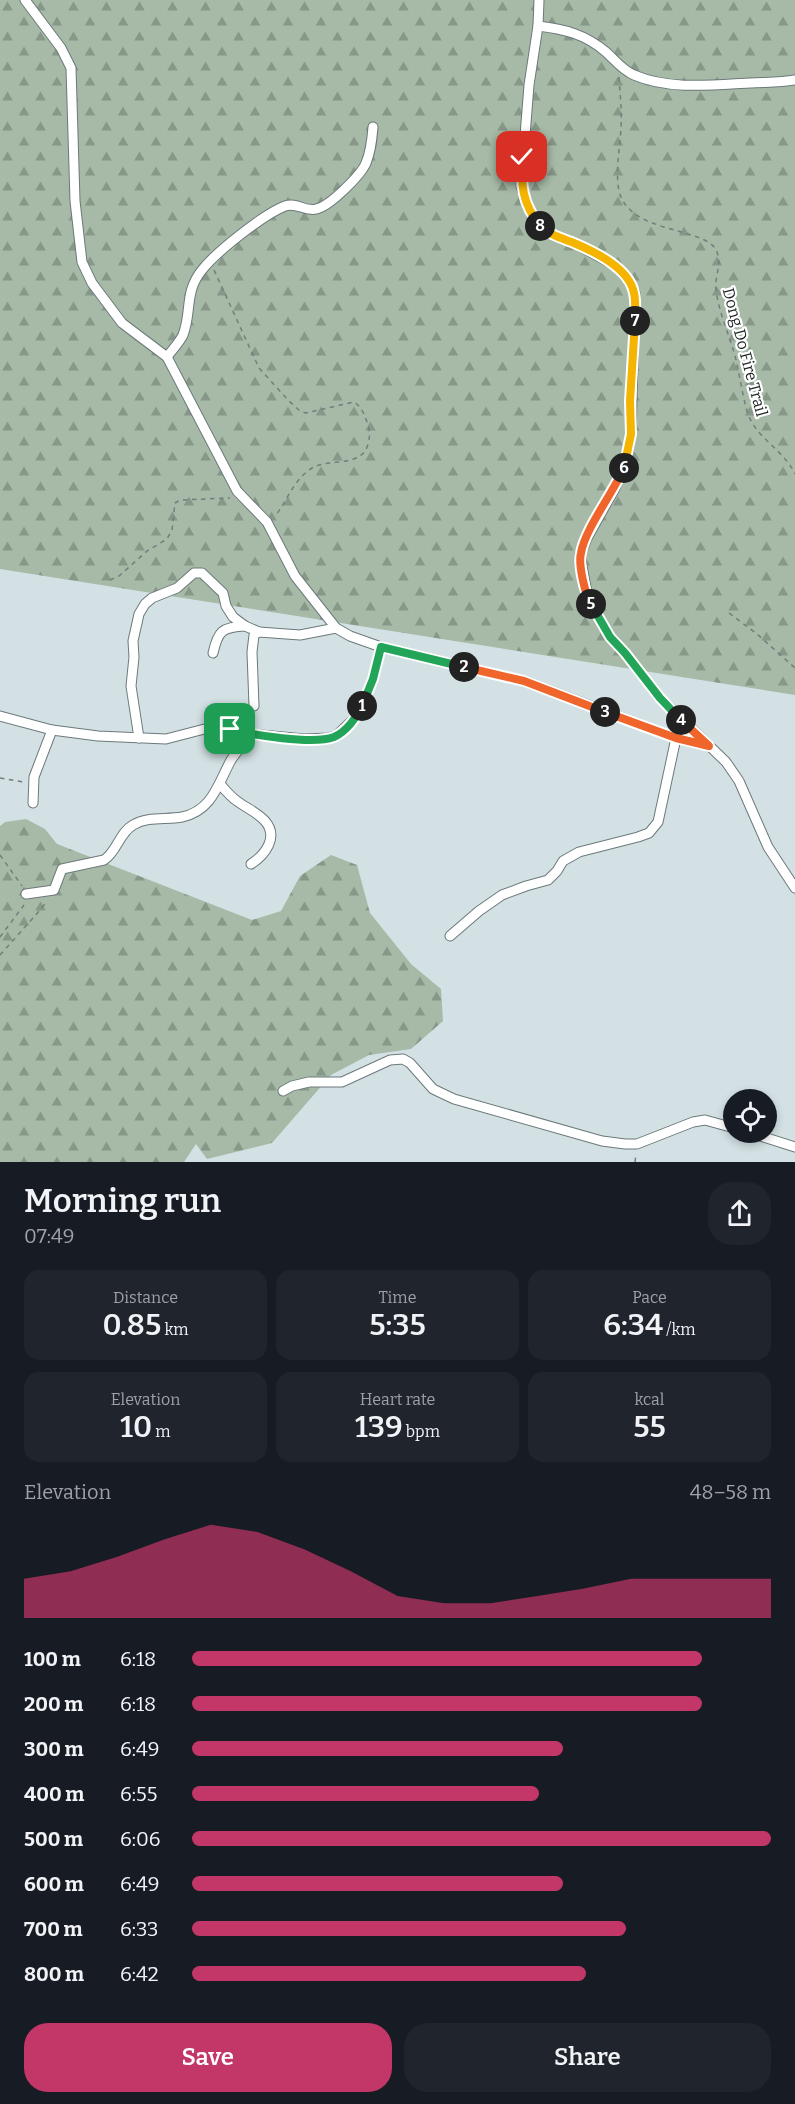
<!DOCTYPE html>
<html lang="en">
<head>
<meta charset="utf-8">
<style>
	body { margin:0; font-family:Bitter,serif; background:#20242c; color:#f1f3f6; height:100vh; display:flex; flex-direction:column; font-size:22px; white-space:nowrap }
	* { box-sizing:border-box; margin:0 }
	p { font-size:20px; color:#9ea1a6 }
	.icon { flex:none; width:33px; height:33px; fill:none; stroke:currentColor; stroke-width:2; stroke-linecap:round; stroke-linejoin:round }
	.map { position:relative; height:1162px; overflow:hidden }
	.panel { display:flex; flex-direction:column; background:#171b24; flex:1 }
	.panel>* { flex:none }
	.tools { position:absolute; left:723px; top:1089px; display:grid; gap:12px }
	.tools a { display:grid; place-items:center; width:54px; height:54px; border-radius:50%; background:#171b24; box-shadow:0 3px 9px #0003; font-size:30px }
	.pin { position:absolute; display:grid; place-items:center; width:51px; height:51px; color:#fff; margin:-26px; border-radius:12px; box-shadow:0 3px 9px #0006 }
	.km { position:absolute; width:30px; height:30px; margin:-15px; border-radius:50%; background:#222; color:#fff; font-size:16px; line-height:30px; text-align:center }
	.round { display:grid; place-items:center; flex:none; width:63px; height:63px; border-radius:24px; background:#20242c }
	.overview { display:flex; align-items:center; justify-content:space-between; height:102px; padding:0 24px }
	h1 { font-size:33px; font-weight:600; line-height:45px }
	.figures { display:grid; grid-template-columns:repeat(3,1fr); gap:9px; height:102px; padding:6px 24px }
	.figures div { display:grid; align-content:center; border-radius:15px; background:#20242c; text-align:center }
	.figures b { font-size:30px; font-weight:600 }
	.figures small { font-size:16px; font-weight:400 }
	.figures p { font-size:16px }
	.chart { height:168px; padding:12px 24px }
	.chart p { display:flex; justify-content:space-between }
	.chart svg { width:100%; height:108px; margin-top:6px; fill:#c33668; opacity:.7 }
	.button { display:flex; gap:12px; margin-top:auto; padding:12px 24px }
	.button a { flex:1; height:69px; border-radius:24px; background:#c33668; color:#fff; font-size:24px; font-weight:600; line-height:69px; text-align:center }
	.button a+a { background:#20242c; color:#f1f3f6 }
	ul { padding:0 24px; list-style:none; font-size:20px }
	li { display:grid; grid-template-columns:96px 72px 1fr; align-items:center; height:45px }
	li i { height:15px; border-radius:8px; background:#c33668 }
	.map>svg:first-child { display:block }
</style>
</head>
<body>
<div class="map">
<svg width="795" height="1162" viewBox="0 0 795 1162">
	<defs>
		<pattern id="forest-firs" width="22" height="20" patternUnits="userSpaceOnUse" patternTransform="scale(1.5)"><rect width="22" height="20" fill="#a6baa7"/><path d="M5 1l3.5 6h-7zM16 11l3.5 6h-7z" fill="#879788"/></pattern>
	</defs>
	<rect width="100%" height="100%" fill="#d3e1e4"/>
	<!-- forest -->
	<g fill="url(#forest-firs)">
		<path d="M0,0h795v695l-795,-126z"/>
		<path d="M26,819l19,10 12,15 195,76 29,-9 19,-35 31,-21 26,10 13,48 41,51 30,25 2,32 -32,28 -42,6 -38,20 -59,68 -65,16 -11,-15 -12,18h-184v-336l5,-4z"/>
	</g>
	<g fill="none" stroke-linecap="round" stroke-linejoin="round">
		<defs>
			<g id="minor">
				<path d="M25,0l36,48 10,20 4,133 7,61 10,21 30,40 45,34 70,134 30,31 28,54 41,52 14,8 31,11 143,34 152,57 33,8"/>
				<path d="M539,0l-1,26 -9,59 -8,101 11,30 9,12 14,8 21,8 40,22 12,14 7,13 -4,141 -5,29 -12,27 -27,48 -7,17 8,43 22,39 15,16 35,45 66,64 13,19 29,66 27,41"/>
				<path d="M538,26c26,3 47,8 68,26 9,8 16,18 28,23 35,15 78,10 115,8 15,-1 31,0 46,-3"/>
				<path d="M167,357c5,-7 12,-14 16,-22 9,-23 1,-43 19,-65 14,-18 62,-56 83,-64 12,-4 20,6 31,3 13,-2 45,-34 50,-46 5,-12 6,-23 7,-36"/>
				<path d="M213,653c5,-22 9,-26 32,-27"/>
				<path d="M254,706l-2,-54 2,-17 5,-3 41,3 36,-7"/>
				<path d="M0,716l52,14 46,6 68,3 54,-14 31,9 54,5 23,-1 8,-2 22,-21 15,-36 8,-32"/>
				<path d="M139,738l-8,-52 3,-29 -1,-16 6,-27 6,-10 7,-6 25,-10 17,-15h8l21,20 3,13 7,11 12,9 14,6"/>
				<path d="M220,784c5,6 11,13 17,17 9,7 20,11 28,20 14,16 0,34 -14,43"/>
				<path d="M33,803l1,-26 18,-47"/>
				<path d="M26,894l28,-4 8,-21 42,-9c13,-8 15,-27 29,-35 15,-9 33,-5 49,-8 30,-6 36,-33 49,-57 6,-9 13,-17 20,-26"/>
				<path d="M450,936l29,-25 23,-16 24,-9 22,-6 9,-9 6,-10 16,-9 59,-15 11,-4 9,-11 18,-84"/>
				<path d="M283,1091l9,-5 17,-4h33l48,-22 13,-1 7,4 23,26 21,10 148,42 23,3h12l56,-22 12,-2 29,8"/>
				<path d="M748,1132l47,15"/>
			</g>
		</defs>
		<!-- minor casing -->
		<use href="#minor" stroke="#6c797b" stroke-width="11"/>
		<!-- path -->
		<g stroke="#747d7f" stroke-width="1.5" stroke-dasharray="4.5 4.5" stroke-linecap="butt">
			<path d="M619,77c1,17 3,34 2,50 -1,22 -6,43 -2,64 10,43 86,36 97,59 7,13 -2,27 0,40 3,23 13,44 19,66 5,19 7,39 13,58 9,25 36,36 47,60"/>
			<path d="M214,270l45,98 30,33 11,10 6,2 48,-11c8,5 11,14 14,23 2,7 2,11 0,19 -6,24 -39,14 -56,24 -19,12 -24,32 -37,48"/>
			<path d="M110,580l9,-4 28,-25 20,-12 5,-9 3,-27 5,-3 50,-2"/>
			<path d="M729,613l28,21 38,34"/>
			<path d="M0,778l23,4"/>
			<path d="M0,855l22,31"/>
			<path d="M0,937l24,-32"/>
			<path d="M0,955l41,-46 6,-8"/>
			<path d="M635,1162l1,-8"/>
		</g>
		<!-- minor -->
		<use href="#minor" stroke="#fff" stroke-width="9"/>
	</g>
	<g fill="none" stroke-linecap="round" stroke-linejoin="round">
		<defs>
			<path id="split-1" d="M230,729c22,6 83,16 104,8 12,-5 23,-20 28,-31"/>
			<path id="split-2" d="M362,706l11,-27 8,-32 83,20"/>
			<path id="split-3" d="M464,667l60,14 81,31"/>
			<path id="split-4" d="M605,712l71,26 33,8 -28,-26"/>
			<path id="split-5" d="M591,604l19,33 15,16 35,45 21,22"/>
			<path id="split-6" d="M591,604c-6,-10 -13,-40 -10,-51 4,-24 32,-60 43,-85"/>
			<path id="split-7" d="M624,468l7,-34 -1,-33 5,-80"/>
			<path id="split-8" d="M540,226c10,9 21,12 34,17 21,9 55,25 60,50 2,8 1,20 1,28"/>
			<path id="split-9" d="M522,157c-1,28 0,46 18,69"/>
		</defs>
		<!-- split-1 casing -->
		<use href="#split-1" stroke="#fff" stroke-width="12"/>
		<!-- split-2 casing -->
		<use href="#split-2" stroke="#fff" stroke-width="12"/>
		<!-- split-3 casing -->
		<use href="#split-3" stroke="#fff" stroke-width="12"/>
		<!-- split-4 casing -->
		<use href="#split-4" stroke="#fff" stroke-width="12"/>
		<!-- split-5 casing -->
		<use href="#split-5" stroke="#fff" stroke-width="12"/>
		<!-- split-6 casing -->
		<use href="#split-6" stroke="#fff" stroke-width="12"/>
		<!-- split-7 casing -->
		<use href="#split-7" stroke="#fff" stroke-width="12"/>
		<!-- split-8 casing -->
		<use href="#split-8" stroke="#fff" stroke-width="12"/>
		<!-- split-9 casing -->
		<use href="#split-9" stroke="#fff" stroke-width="12"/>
		<!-- split-1 -->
		<use href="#split-1" stroke="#22a559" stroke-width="8"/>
		<!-- split-2 -->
		<use href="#split-2" stroke="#22a559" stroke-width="8"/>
		<!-- split-3 -->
		<use href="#split-3" stroke="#f0652b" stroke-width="8"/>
		<!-- split-4 -->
		<use href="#split-4" stroke="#f0652b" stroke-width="8"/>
		<!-- split-5 -->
		<use href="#split-5" stroke="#22a559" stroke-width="8"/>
		<!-- split-6 -->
		<use href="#split-6" stroke="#f0652b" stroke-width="8"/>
		<!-- split-7 -->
		<use href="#split-7" stroke="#f5b400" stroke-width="8"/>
		<!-- split-8 -->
		<use href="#split-8" stroke="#f5b400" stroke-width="8"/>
		<!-- split-9 -->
		<use href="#split-9" stroke="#f5b400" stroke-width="8"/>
	</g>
	<g text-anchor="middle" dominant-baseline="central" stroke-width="4.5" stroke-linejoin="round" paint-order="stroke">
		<!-- street labels -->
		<g font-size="16" fill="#1d2223" stroke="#fff">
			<text transform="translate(745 352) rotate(75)">Dong Do Fire Trail</text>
		</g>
	</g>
</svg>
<div class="tools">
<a><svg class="icon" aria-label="locate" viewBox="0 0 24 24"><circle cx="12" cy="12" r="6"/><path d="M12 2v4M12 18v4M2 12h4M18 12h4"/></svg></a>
</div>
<div class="pin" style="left:230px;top:729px;background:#1e9e55"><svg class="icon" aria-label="arrive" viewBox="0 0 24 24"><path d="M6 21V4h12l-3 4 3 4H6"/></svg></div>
<div class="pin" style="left:522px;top:157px;background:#d93025"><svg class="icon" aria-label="check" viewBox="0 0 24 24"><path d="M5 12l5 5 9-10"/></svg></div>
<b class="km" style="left:362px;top:706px">1</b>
<b class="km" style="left:464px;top:667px">2</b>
<b class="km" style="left:605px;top:712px">3</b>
<b class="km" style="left:681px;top:720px">4</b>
<b class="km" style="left:591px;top:604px">5</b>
<b class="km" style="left:624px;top:468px">6</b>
<b class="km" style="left:635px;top:321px">7</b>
<b class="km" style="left:540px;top:226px">8</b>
</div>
<section class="panel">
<div class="overview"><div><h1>Morning run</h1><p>07:49</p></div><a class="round"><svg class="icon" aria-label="share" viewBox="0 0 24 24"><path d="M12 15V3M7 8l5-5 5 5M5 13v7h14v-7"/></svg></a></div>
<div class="figures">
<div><p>Distance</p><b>0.85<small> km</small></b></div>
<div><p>Time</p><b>5:35</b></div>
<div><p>Pace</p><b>6:34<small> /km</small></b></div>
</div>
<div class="figures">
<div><p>Elevation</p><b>10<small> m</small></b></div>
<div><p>Heart rate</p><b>139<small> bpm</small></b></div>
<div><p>kcal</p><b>55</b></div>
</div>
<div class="chart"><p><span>Elevation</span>48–58 m</p>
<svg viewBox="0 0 160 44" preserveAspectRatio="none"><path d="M0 44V28L10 25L20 19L30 12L40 6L50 9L60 16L70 25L80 35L90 38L100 38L110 35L120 32L130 28L140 28L150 28L160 28V44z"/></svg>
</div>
<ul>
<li><b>100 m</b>6:18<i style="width:88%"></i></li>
<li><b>200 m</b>6:18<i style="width:88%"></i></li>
<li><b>300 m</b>6:49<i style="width:64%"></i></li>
<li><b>400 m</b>6:55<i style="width:60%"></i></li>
<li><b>500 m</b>6:06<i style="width:100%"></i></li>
<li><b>600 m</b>6:49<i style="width:64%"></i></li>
<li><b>700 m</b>6:33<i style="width:75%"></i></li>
<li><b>800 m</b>6:42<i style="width:68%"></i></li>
</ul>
<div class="button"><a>Save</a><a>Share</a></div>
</section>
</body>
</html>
